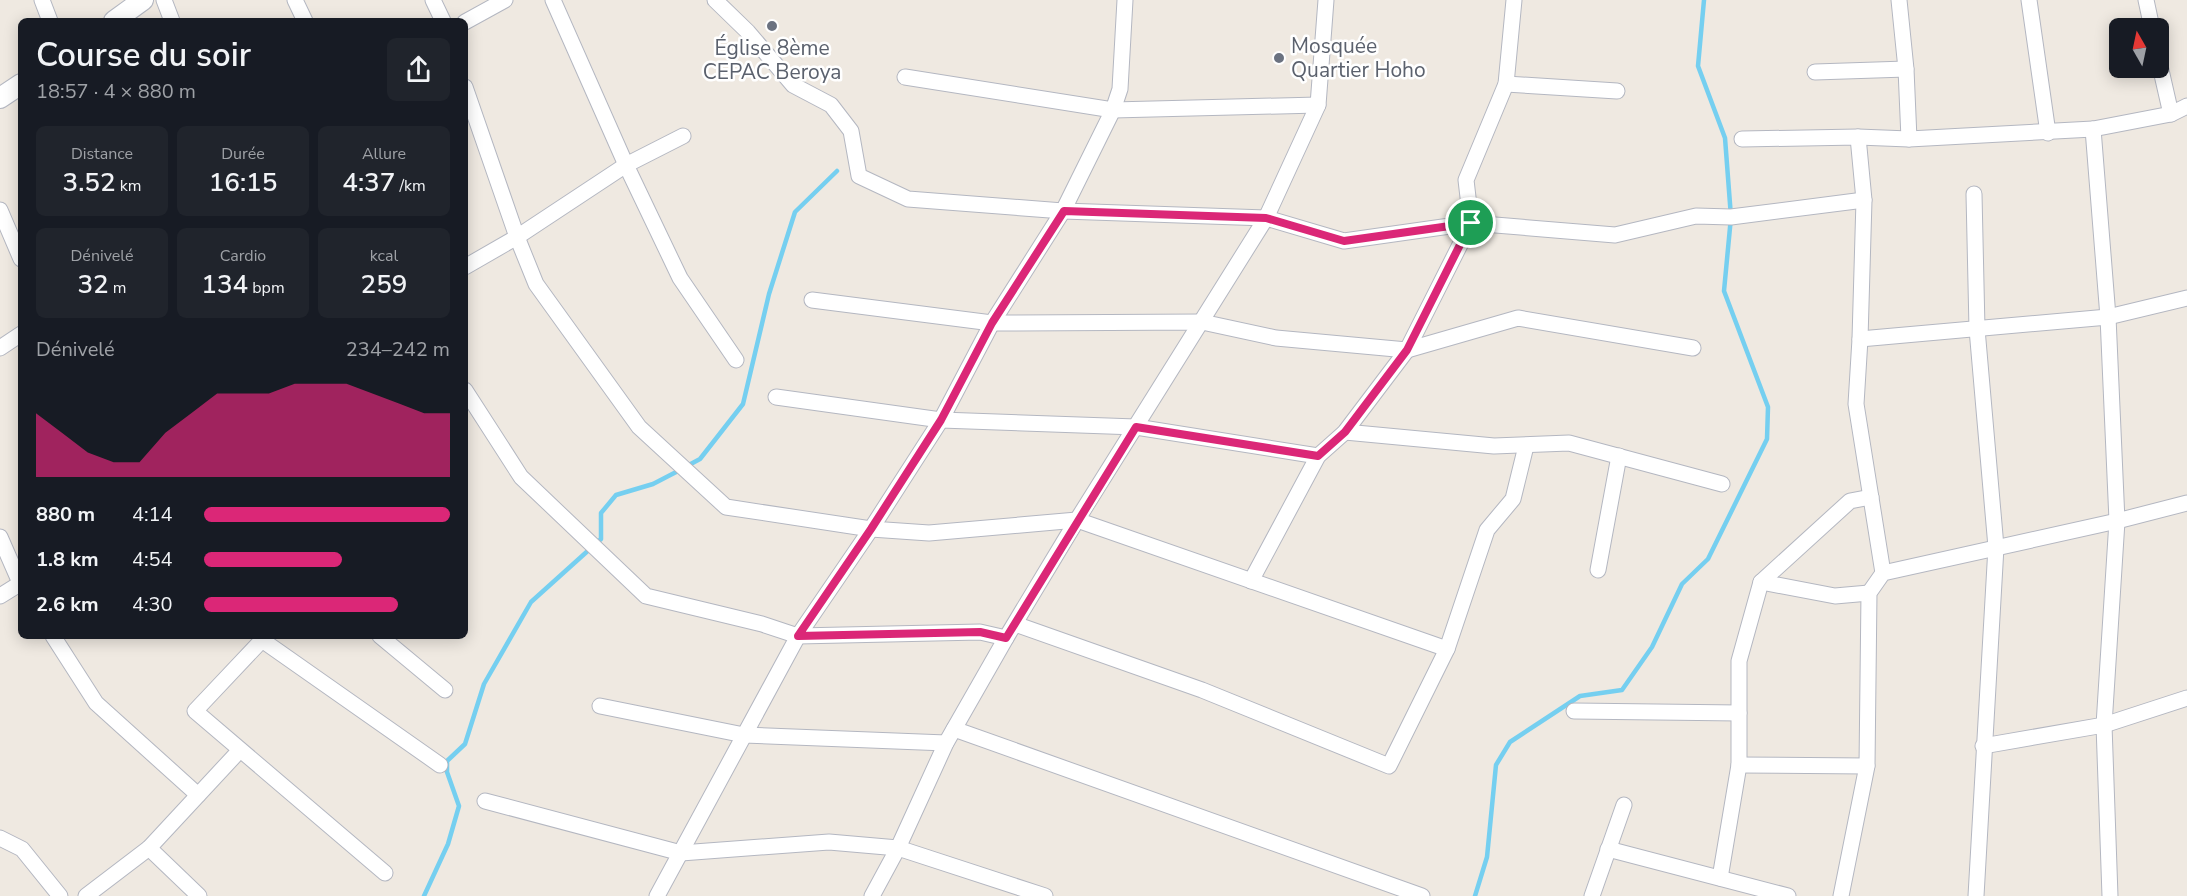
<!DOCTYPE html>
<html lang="fr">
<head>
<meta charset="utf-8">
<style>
	body { margin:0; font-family:"Nunito Sans",sans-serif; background:#20242c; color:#f1f3f6; height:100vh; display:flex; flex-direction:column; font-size:22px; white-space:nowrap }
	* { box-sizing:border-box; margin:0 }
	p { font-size:20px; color:#9ea1a6 }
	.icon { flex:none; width:33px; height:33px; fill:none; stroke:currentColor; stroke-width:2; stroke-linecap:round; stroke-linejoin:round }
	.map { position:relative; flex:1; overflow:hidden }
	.details { position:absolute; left:18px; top:18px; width:450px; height:621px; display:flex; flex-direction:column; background:#171b24; border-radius:9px; box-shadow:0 3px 15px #0003 }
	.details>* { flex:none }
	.needle { width:39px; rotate:351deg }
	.buttons { position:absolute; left:2109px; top:18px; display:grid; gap:12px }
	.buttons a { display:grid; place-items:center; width:60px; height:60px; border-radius:9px; background:#171b24; box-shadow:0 3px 15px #0003; font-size:30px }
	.pin { position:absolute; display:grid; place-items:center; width:51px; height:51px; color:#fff; margin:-26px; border:3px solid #fff; border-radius:50%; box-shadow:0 2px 6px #0007 }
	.round { display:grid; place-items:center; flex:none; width:63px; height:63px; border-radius:9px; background:#20242c }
	.overview { display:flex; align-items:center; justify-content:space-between; height:102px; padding:0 18px }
	h1 { font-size:33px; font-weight:600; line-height:45px }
	.stats { display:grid; grid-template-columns:repeat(3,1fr); gap:9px; height:102px; padding:6px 18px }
	.stats div { display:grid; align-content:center; border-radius:9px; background:#20242c; text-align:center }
	.stats b { font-size:26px; font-weight:600 }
	.stats small { font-size:16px; font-weight:400 }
	.stats p { font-size:16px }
	.chart { height:168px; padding:12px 18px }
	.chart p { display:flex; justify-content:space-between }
	.chart svg { width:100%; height:108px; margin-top:6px; fill:#db2777; opacity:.7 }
	ul { padding:0 18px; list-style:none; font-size:20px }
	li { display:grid; grid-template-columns:96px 72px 1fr; align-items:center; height:45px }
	li i { height:15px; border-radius:8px; background:#db2777 }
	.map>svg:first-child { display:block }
</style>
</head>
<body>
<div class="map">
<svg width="2187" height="896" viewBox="0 0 2187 896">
	<rect width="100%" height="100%" fill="#efe9e1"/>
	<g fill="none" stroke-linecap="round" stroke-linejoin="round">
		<!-- stream -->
		<g stroke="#75cff0" stroke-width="4.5">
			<path d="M687,466l13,-7 43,-55 26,-110 26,-82 42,-41"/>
			<path d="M424,896l24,-52 11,-38 -12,-34v-11l18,-17 19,-60 47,-82 70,-63v-26l15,-18 37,-11 27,-14"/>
			<path d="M1475,896l12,-39 9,-92 14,-23 70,-46 42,-6 30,-43 30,-63 26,-25 59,-120 1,-32 -44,-116 7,-74 -6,-79 -27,-72 6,-66"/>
		</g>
		<defs>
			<g id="minor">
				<path d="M42,0l8,21"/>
				<path d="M164,0l8,21"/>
				<path d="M295,0l10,21"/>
				<path d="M433,0l10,21"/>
				<path d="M553,0l73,165 54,113 56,82"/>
				<path d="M715,0l33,32 45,53 38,20 20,26 8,45 49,23 155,12 203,7 78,23 127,-18 144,12 81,-19 35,1 133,-17"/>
				<path d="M1899,0l7,69 3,70"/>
				<path d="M2029,0l19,133"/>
				<path d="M2146,0l6,28"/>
				<path d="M465,22l40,-22"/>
				<path d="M2158,57l13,57"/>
				<path d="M1815,72l91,-3"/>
				<path d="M905,77l208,33 205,-5"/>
				<path d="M1506,84l111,7"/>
				<path d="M465,87l52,150 19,47 103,143 87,80 145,22 58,4 148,-13 370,129"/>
				<path d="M2093,129l15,188 9,204 -13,204 6,171"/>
				<path d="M1858,137l6,63 -4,139 -4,65 27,169"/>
				<path d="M1742,139l116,-2 51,2 184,-10 78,-15 16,-8"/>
				<path d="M1974,194l3,135 19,218 -20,349"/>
				<path d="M0,210l21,49"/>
				<path d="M465,267l52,-30 109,-72 57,-29"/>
				<path d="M812,300l180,23 210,-1 74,16 131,12 111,-32 175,30"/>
				<path d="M1860,339l248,-22 79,-19"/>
				<path d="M0,348l21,-14"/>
				<path d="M465,390l56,87 125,119 116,28 36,12 182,-4 26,6"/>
				<path d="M776,397l165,23 195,7 182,29"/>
				<path d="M1345,432l149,14 75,-3 153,41"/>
				<path d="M0,537l21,48"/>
				<path d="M1598,570l21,-114"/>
				<path d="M1251,581l67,-125 27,-24 62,-82 64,-127 -5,-43 40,-96 8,-84"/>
				<path d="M1761,582l74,14 34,-3"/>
				<path d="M0,596l21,-13"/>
				<path d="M1015,624l187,66 187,76 58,-117 40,-119 26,-31 13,-53"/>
				<path d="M53,636l43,67 102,92"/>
				<path d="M380,636l65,54"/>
				<path d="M600,706l144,29 202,8"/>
				<path d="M1574,711l165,2"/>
				<path d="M954,729l468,167"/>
				<path d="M1983,746l121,-21 83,-27"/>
				<path d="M1739,765l128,1"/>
				<path d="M485,801l196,52 148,-11 69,6 147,48"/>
				<path d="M0,838l22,11 38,47"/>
				<path d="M149,848l50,48"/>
				<path d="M1608,849l180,47"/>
				<path d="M385,873l-190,-162 67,-71 178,125"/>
				<path d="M1720,878l19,-113v-104l22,-79 89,-81 21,-4"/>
				<path d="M86,896l63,-48 91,-98"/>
				<path d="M657,896l141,-260 73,-107 70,-109 51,-97 71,-112 50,-101 7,-21 5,-89"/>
				<path d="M872,896l26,-48 48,-105 60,-105 71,-118 189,-302 52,-113 8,-105"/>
				<path d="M1592,896l32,-91"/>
				<path d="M1841,896l26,-130 2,-173 14,-20 234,-52 70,-18"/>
			</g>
			<g id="tertiary">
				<path d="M114,21l29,-21"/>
				<path d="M0,98l21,-14"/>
			</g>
		</defs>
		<!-- minor casing -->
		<use href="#minor" stroke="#b4b7c1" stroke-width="17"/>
		<!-- tertiary casing -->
		<use href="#tertiary" stroke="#b4b7c1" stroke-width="22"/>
		<!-- minor -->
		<use href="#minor" stroke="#fff" stroke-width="15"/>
		<!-- tertiary -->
		<use href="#tertiary" stroke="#fff" stroke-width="20"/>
	</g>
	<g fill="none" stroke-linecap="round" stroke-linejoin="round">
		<defs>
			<path id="route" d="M1064,211l202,7 78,23 127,-18 -64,127 -62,82 -27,24 -182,-29 -130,211 -26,-6 -182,4 73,-107 70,-109 51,-97z"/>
		</defs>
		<!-- route casing -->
		<use href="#route" stroke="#fff" stroke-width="12"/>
		<!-- route -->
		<use href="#route" stroke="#db2777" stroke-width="8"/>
	</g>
	<!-- markers -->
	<g fill="#6b7280" stroke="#fff" stroke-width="2">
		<circle cx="772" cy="26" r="6"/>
		<circle cx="1279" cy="58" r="6"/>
	</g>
	<g text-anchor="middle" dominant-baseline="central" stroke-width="5" stroke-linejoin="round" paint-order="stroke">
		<!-- worship labels -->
		<g font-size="21" fill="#5b616d" stroke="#fff" text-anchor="start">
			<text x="1291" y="46">Mosquée<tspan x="1291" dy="24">Quartier Hoho</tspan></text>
			<text x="772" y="48" text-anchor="middle">Église 8ème<tspan x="772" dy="24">CEPAC Beroya</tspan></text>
		</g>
	</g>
</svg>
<div class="buttons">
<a><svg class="needle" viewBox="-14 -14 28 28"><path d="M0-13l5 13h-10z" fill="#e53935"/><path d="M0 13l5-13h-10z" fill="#9ea1a6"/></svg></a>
</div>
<div class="pin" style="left:1471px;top:223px;background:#1e9e55"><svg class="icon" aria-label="arrive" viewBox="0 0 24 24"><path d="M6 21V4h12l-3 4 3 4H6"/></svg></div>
<section class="details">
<div class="overview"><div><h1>Course du soir</h1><p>18:57 · 4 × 880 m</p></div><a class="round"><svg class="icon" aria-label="share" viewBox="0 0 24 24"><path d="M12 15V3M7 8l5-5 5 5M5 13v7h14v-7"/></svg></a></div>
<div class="stats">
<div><p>Distance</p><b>3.52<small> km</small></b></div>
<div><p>Durée</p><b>16:15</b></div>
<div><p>Allure</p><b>4:37<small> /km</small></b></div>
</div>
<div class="stats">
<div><p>Dénivelé</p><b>32<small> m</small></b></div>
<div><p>Cardio</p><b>134<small> bpm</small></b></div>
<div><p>kcal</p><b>259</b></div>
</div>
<div class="chart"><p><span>Dénivelé</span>234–242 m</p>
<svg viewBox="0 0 160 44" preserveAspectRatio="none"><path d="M0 44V18L10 26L20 34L30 38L40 38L50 26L60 18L70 10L80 10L90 10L100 6L110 6L120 6L130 10L140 14L150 18L160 18V44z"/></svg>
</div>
<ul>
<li><b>880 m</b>4:14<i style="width:100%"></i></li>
<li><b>1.8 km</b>4:54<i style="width:56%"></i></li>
<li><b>2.6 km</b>4:30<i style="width:79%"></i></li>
</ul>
</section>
</div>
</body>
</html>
